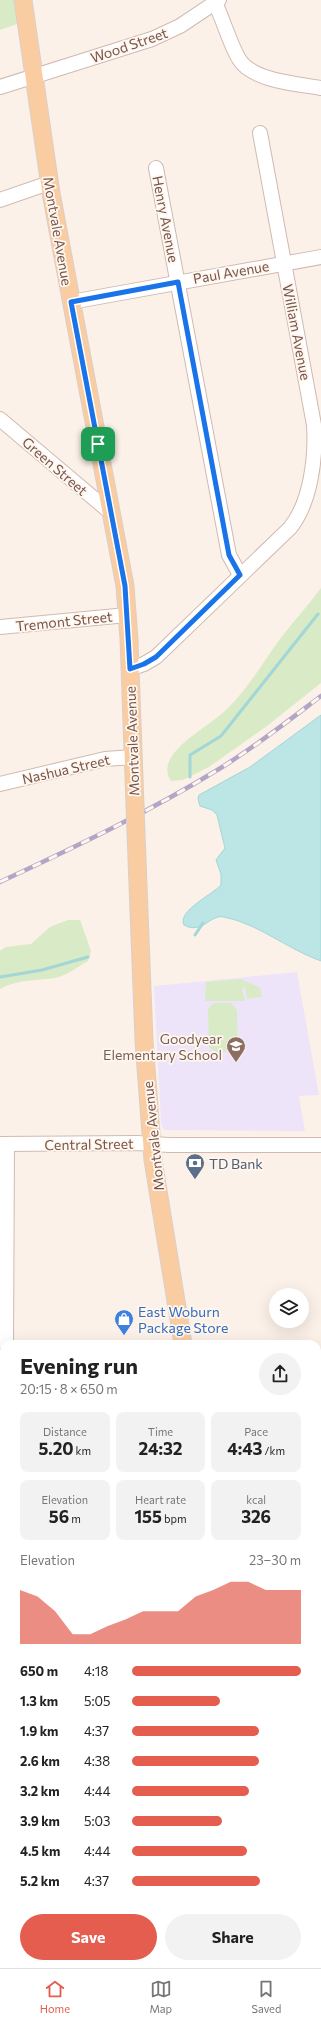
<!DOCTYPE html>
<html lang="en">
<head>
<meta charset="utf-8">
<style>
	body { margin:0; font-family:Commissioner,sans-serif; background:#f2f2f2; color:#222; height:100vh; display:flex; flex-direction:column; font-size:15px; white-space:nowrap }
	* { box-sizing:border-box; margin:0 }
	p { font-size:13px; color:#767676 }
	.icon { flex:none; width:22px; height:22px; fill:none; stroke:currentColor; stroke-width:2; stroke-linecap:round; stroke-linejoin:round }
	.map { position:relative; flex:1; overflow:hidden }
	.details { position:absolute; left:0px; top:1340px; width:321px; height:628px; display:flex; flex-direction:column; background:#fff; border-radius:12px 12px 0 0; box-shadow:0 4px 16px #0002 }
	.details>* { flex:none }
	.fabs { position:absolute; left:269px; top:1288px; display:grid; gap:8px }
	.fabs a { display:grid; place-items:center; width:40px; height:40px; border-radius:50%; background:#fff; box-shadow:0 4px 16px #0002; font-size:20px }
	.pin { position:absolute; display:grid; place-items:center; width:34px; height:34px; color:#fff; margin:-17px; border-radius:8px; box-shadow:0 2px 6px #0006 }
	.round { display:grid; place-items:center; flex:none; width:42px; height:42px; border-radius:21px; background:#f2f2f2 }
	.summary { display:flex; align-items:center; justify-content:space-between; height:68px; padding:0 20px }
	h1 { font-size:22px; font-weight:700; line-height:30px }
	.figures { display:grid; grid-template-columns:repeat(3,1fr); gap:6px; height:68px; padding:4px 20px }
	.figures div { display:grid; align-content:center; border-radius:8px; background:#f2f2f2; text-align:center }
	.figures b { font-size:17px; font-weight:700 }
	.figures small { font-size:11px; font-weight:400 }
	.figures p { font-size:11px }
	.chart { height:112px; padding:8px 20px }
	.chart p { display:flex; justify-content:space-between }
	.chart svg { width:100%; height:72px; margin-top:4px; fill:#e45d4f; opacity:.7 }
	.cta { display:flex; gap:8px; margin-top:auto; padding:8px 20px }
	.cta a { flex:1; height:46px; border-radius:24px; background:#e45d4f; color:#fff; font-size:16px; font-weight:700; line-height:46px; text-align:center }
	.cta a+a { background:#f2f2f2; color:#222 }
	ul { padding:0 20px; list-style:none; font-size:13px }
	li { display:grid; grid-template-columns:64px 48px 1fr; align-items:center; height:30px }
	li i { height:10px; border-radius:5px; background:#e45d4f }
	.tabs { display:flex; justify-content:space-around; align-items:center; height:56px; border-top:1px solid #e0e0e0; background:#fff; font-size:11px; color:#767676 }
	.tabs a { display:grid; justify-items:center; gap:2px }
	.tabs .selected { color:#e45d4f }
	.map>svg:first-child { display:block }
</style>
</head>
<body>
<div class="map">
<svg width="321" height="1968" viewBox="0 0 321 1968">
	<rect width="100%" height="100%" fill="#fcf1e8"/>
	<!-- education -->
	<path fill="#eee4f9" d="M297,972l22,123 -20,1 6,35 -141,-1 -3,-6 -7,-138z"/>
	<!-- green -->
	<g fill="#d9eac6">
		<path d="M0,0h15l5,23 -20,7z"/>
		<path d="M321,588v95l-54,43 -58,41 -26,13 -12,1c-6,-7 -4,-18 1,-25 14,-20 39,-31 56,-48 19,-19 33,-42 49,-65 14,-19 30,-36 44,-55z"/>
		<path d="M68,920h12l11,31 -3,10c-11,6 -20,14 -33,17 -20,3 -37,1 -55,11v-38l6,-4 25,-3 19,-17z"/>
		<path d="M241,979l19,9 2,9 -15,2 -2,-12 -3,1 3,13h-40l1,-19z"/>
		<path d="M215,1003h16l6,7 1,35 -5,6 -17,1 -7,-5 -1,-37 2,-4z"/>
		<path d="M4,1929v24l-4,2v-25z"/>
		<path d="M143,1964h44l4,4h-48z"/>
	</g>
	<!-- water -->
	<path fill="#bce5e6" stroke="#a2d6d7" d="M321,715v246c-34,-12 -62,-37 -97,-44 -14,-3 -22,18 -40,8 -7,-14 28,-30 37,-40v-11l-5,-14 9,-12 -8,-33 -5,-5 -12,-4 -2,-7 1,-4 51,-28z"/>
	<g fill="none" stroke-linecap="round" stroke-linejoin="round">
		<!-- stream -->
		<g stroke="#a2d6d7" stroke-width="3">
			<path d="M190,777v-22l31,-19 97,-122"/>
			<path d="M195,935l8,-12"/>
			<path d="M0,977l42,-7 46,-13"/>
			<path d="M0,1947l4,-1"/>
		</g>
		<defs>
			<g id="minor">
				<path d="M215,3c9,18 14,39 24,56 13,22 59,25 82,29"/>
				<path d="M0,87l152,-48 28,-13 39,-26"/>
				<path d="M156,168l73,387 11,20"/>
				<path d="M0,200l49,-17"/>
				<path d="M71,302l250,-45"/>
				<path d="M0,419l110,93"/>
				<path d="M0,627l127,-12"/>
				<path d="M130,669l14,-5 12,-7 134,-129c21,-26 26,-71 24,-103l-54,-292"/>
				<path d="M0,784l105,-25 28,-2"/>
				<path d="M0,1144l137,-1 32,2h152"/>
				<path d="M6,1344l1,-200"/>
				<path d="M0,1688l4,-270"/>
				<path d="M317,1770l4,-3"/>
				<path d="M317,1940l4,-3"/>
				<path d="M300,1968l2,-4"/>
			</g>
			<g id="major">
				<path d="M23,0l28,193 74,393 4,53 6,167"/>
				<path d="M136,833l8,208 9,119 30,184"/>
				<path d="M317,1462l4,-1"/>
				<path d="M0,1478h4"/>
				<path d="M317,1826l4,8"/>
				<path d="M317,1863l4,10"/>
			</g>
		</defs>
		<!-- minor casing -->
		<use href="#minor" stroke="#d0bab0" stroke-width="16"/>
		<!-- major casing -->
		<use href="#major" stroke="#d9cfcd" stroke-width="19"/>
		<!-- minor -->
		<use href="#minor" stroke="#fff" stroke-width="14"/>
		<!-- major -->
		<use href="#major" stroke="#f9cda1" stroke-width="17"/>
		<defs>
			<path id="rail" d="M0,882c75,-35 149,-70 219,-113 36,-22 69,-48 102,-73"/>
		</defs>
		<!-- rail casing -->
		<use href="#rail" stroke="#b3a5c6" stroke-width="4.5"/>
		<!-- rail -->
		<use href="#rail" stroke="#fff6ee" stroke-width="3" stroke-dasharray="9" stroke-linecap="butt"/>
		<defs>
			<path id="major-bridge" d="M135,806l1,27"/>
		</defs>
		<!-- major-bridge casing -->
		<use href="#major-bridge" stroke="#d9cfcd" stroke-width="19" stroke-linecap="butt"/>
		<!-- major-bridge -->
		<use href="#major-bridge" stroke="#f9cda1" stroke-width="17"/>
	</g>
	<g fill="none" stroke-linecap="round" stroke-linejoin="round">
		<defs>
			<path id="route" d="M178,282l51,273 11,20 -84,82 -12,7 -14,5 -5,-83 -54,-284z"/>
		</defs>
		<!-- route casing -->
		<use href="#route" stroke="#fff" stroke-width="8"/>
		<!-- route -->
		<use href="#route" stroke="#1a73e8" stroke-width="5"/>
	</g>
	<!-- icons -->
	<defs>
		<symbol id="school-pin" viewBox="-11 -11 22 30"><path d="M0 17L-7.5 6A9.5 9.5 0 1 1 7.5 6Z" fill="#8d6e63" stroke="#fff6ee"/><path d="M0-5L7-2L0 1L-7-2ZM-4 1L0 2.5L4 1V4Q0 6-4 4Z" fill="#fff"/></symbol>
		<symbol id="bank-pin" viewBox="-11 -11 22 30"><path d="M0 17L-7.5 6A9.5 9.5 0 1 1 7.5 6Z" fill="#5c6f8a" stroke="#fff6ee"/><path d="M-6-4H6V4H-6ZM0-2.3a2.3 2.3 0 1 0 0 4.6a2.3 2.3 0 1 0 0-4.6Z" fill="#fff"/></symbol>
		<symbol id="shop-pin" viewBox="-11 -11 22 30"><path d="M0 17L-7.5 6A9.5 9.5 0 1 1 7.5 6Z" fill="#3f7fe0" stroke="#fff6ee"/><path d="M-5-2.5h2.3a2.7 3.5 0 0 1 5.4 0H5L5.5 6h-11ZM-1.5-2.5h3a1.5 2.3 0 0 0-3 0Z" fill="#fff"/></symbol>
	</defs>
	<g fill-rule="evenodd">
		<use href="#school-pin" x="225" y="1035" width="22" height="30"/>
		<use href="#bank-pin" x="184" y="1152" width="22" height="30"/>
		<use href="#shop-pin" x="113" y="1308" width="22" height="30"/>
	</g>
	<g text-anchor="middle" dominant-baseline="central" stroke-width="3.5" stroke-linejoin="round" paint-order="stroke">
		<!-- street labels -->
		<g font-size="14" fill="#76554c" stroke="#fff6ee">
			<text transform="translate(129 45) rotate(-19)">Wood Street</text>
			<text transform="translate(166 219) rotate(79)">Henry Avenue</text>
			<text transform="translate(58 231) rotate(80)">Montvale Avenue</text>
			<text transform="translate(231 272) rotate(-10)">Paul Avenue</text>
			<text transform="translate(297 332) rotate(79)">William Avenue</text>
			<text transform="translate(55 466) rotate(41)">Green Street</text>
			<text transform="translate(64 621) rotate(-6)">Tremont Street</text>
			<text transform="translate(132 741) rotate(-92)">Montvale Avenue</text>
			<text transform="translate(66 769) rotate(-13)">Nashua Street</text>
			<text transform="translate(153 1136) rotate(-96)">Montvale Avenue</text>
			<text transform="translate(89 1144) rotate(-1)">Central Street</text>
		</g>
		<!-- education labels -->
		<g font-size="14" fill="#785e54" stroke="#fff6ee" text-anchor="end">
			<text x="222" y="1038">Goodyear<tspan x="222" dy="16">Elementary School</tspan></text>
		</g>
		<!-- service labels -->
		<g font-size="14" fill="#4e5e75" stroke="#fff6ee" text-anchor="start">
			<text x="209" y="1163">TD Bank</text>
		</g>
		<!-- shop labels -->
		<g font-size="14" fill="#366cbe" stroke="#fff6ee" text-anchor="start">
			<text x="138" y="1311">East Woburn<tspan x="138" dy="16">Package Store</tspan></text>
		</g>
	</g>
</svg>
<div class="fabs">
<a><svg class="icon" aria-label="layers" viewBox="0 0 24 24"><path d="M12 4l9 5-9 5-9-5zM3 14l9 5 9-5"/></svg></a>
</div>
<div class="pin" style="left:98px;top:444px;background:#1e9e55"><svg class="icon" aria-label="arrive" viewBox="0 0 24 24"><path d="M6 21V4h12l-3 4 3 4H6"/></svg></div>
<section class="details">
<div class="summary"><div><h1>Evening run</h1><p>20:15 · 8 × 650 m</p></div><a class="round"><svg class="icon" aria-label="share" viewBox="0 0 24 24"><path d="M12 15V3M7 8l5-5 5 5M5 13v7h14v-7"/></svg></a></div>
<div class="figures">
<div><p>Distance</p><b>5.20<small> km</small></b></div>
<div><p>Time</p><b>24:32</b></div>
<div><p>Pace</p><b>4:43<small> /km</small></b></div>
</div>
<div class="figures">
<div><p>Elevation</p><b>56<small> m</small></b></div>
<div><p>Heart rate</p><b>155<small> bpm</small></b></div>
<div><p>kcal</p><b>326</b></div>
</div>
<div class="chart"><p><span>Elevation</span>23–30 m</p>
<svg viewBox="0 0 160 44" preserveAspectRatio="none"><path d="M0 44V11L10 15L20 24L30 38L40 38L50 33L60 29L70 24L80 24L90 24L100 15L110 11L120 6L130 6L140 11L150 11L160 11V44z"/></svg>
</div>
<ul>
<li><b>650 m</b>4:18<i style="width:100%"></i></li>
<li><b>1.3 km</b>5:05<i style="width:52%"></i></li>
<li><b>1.9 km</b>4:37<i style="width:75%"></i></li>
<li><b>2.6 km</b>4:38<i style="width:75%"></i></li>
<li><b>3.2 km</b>4:44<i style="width:69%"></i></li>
<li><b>3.9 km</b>5:03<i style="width:53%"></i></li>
<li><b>4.5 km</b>4:44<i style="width:68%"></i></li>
<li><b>5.2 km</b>4:37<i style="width:76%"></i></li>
</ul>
<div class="cta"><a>Save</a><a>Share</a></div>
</section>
</div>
<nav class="tabs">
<a class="selected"><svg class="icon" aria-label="home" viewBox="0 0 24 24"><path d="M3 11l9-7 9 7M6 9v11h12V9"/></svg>Home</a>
<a><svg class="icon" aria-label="map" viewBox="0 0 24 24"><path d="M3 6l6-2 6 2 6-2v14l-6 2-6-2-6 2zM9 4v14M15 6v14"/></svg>Map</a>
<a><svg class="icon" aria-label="saved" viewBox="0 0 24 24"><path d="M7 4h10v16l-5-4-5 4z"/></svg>Saved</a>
</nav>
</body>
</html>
